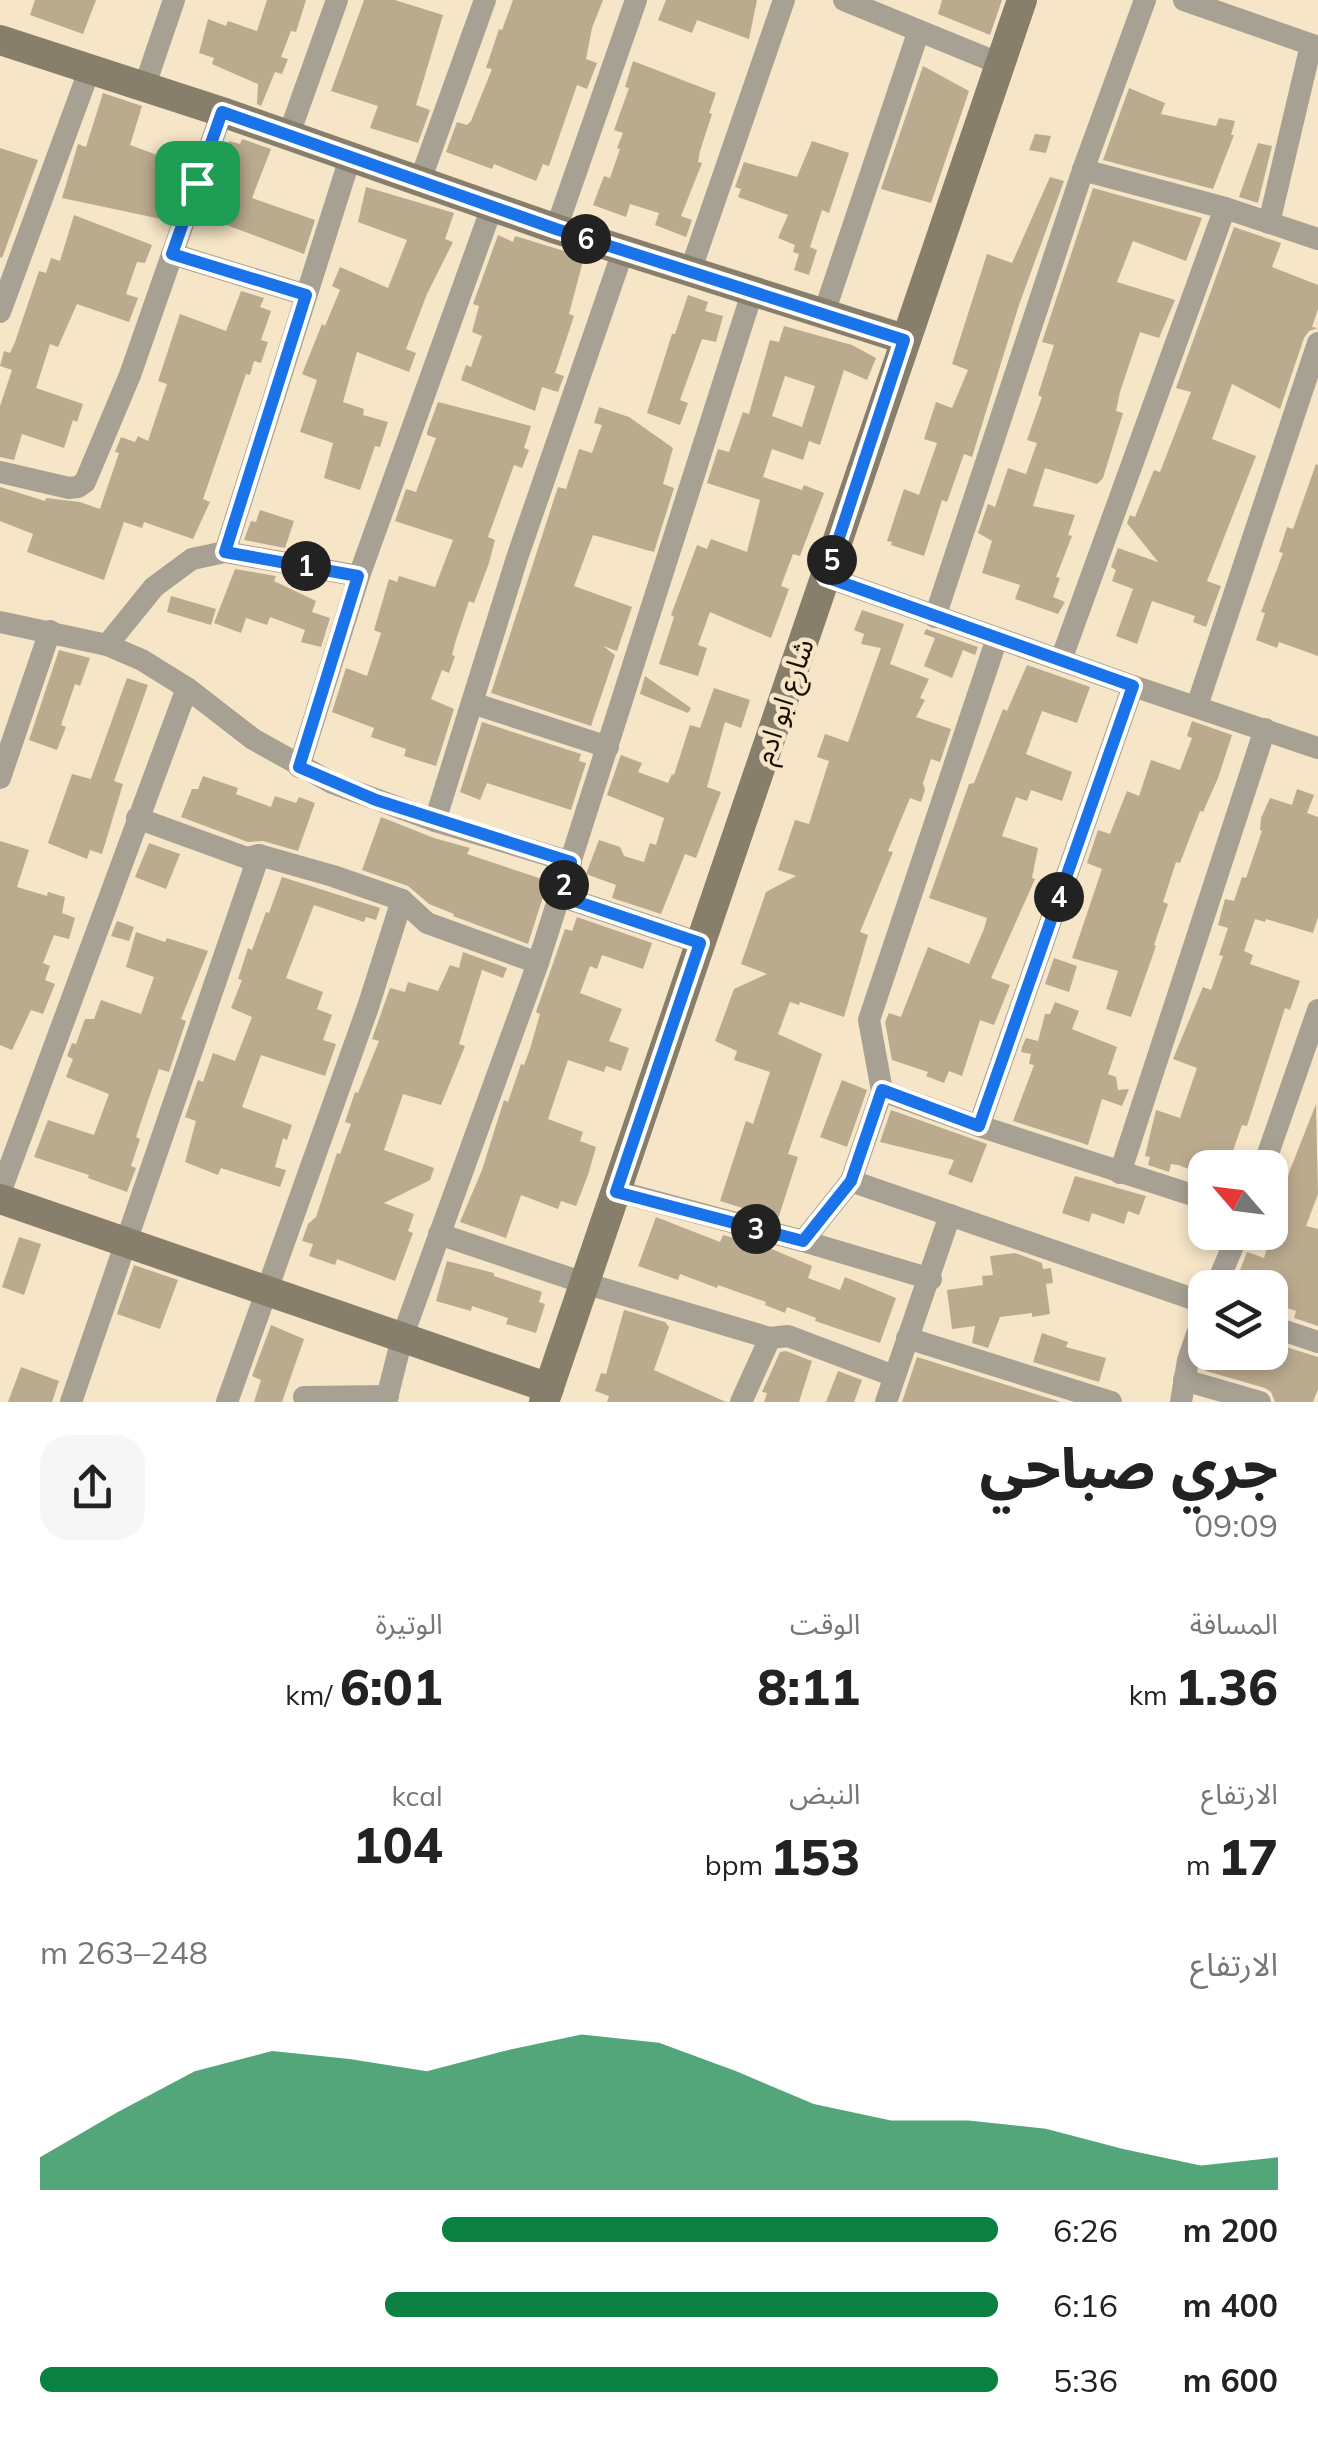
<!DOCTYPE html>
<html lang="ar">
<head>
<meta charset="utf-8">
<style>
	body { margin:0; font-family:Mulish,"Noto Sans Arabic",sans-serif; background:#f6f6f6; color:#222; direction:rtl; height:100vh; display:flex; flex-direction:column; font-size:38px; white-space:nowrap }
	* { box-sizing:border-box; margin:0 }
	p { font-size:32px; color:#767676 }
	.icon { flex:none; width:55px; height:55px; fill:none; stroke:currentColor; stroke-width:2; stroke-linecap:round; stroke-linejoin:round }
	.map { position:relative; height:1402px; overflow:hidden; direction:ltr }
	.sheet { display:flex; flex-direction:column; background:#fff; flex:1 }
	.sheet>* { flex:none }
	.needle { width:65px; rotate:298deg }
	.tools { position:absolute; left:1188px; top:1150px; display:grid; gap:20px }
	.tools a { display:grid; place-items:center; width:100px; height:100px; border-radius:20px; background:#fff; box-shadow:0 5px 15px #0003; font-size:50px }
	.pin { position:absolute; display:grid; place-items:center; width:85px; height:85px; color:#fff; margin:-42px; border-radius:20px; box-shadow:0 5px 15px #0006 }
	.km { position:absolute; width:50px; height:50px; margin:-25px; border-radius:50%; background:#222; color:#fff; font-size:28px; line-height:50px; text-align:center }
	.round { display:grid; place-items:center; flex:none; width:105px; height:105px; border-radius:30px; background:#f6f6f6 }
	.head { display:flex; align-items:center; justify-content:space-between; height:170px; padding:0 40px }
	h1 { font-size:55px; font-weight:800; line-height:75px }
	.figures { display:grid; grid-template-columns:repeat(3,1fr); gap:15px; height:170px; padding:10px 40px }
	.figures div { display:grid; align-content:center }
	.figures b { font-size:50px; font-weight:800 }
	.figures small { font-size:28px; font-weight:400 }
	.figures p { font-size:28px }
	.chart { height:280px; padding:20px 40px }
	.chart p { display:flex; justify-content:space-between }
	.chart svg { width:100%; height:180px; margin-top:10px; fill:#0b8043; opacity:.7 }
	ul { padding:0 40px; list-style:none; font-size:32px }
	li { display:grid; grid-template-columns:160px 120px 1fr; align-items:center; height:75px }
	li i { height:25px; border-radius:12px; background:#0b8043 }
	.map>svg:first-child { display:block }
</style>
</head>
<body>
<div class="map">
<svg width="1318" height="1402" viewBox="0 0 1318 1402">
	<rect width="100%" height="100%" fill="#f6e5c7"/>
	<!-- building -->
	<g fill="#bbab8e" fill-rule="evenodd">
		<path d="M35,0h61l-13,34 -53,-19z"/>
		<path d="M267,0h39l-10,32 -5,-1 -10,26 7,2 -6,15 -7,-2 -14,34 -4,-2 1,-20 -46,-20 2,-6 -15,-5 9,-34 18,7 2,-5 29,10z"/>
		<path d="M364,0h31l48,15 -27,90 14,5 -12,33 -48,-15 8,-22 -47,-15z"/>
		<path d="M513,0h90l-11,28 -6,31 11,4 -10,26 -10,-4 -28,81 -6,-2 -7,17 -42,-17 -2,5 -46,-17 11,-30 10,3 4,-4 21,-52 -6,-1 13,-39 3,1z"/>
		<path d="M666,0h91l-8,39 -52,-19 -5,13 -34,-13z"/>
		<path d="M942,0h60l-12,35 -52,-21z"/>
		<path d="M633,61l83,32 -7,20 3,1 -12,37 -2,11 4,1 -21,53 11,4 -6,17 -31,-12 4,-12 -29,-9 -4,13 -33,-12 11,-29 6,2 10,-29 -3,-1 6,-15 -9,-3 15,-42 -4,-1z"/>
		<path d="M923,66l46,25 -38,112 -50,-14z"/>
		<path d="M1129,88l36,15 -4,11 55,12 3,-8 16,3 -4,14h3l-21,54 -110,-29z"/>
		<path d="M103,93l39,13 -12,39 30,11 -2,4 13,5 -12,32 9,3 -7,19 -99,-21 16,-54 8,3z"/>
		<path d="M1035,134l16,2 -5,17 -17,-3z"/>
		<path d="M242,139l29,10 -19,49 63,22 -11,34 -91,-34 15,-42 -12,-5 13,-32 11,3z"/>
		<path d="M812,141l37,12 -20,60 -7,-3 -12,37 7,3 -8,25 -15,-5 5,-16 -6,-2 2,-7 -17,-7 10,-23 -50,-18 3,-8 -6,-2 9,-25 53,15z"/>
		<path d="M1258,143l14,3 -14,57 -19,-6z"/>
		<path d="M0,148l38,12 -36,98 -2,-1z"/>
		<path d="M1050,177l14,4 -45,124 -47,152 -8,-3 -17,48 -5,-2 -18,56 -33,-11 1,-3 -5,-1 17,-52 15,6 18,-52 -13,-4 12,-37 16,6 16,-38 -16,-6 35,-110 25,9z"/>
		<path d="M366,187l88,26 -9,26 8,3 -26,52 -21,55 10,4 -7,19 -52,-20 -14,50 21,7 -1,6 25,7 -8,25 -5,-1 -15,44 -36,-12 9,-35 -33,-11 17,-52 -15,-6 20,-50 3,2 15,-36 -8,-4 8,-19 48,21 19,-48 -49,-18z"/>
		<path d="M1093,188l109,30 -16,43 -53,-20 -16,41 58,18 -16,38 -19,-6 -20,60 -4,19 7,2 -20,65 -6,6 -52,-16 -12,38 42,9 -7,20 4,1 -16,41 4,1 -7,19 12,5 -7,12 -43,-15 5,-14 -38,-12 10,-32 -14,-8 10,-29 7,3 13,-39 18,6 11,-31 -10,-3 15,-43 -4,-2 16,-50 -12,-3z"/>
		<path d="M74,215l78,30 -7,18 -8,-1 -11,32 12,4 -9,24 -52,-18 -19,43 -8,-3 -14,44 47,16 -6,18 -4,-2 -9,28 -42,-14 -8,26 -14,-3v-51l12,-36 -12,-4 4,-15 6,2 5,-11 24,-71 7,2 5,-15 9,3z"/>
		<path d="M1234,227l47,16 -9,24 46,18v24l-6,18 6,1 -9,3 -5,7 -24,71 -48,-25 -20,55 44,17 -49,125 14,5 -15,41 -13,-5 2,-6 -43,-15 -15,43 -21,-8 17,-47 -21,-8 4,-11 -5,-3 7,-19 40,14 -31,-39 3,-8 5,2 19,-47 6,2 31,-80 -15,-4z"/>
		<path d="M498,235l15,7 2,-6 69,21 -15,57 5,2 -19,57 9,3 -6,16 -16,-5 -7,24 -74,-31 5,-15 5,2 11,-31 -10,-4 7,-26 -6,-2z"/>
		<path d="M241,291l23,7 -4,9 11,4 -10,29 7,2 -7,21 -7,-2 -4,14 -4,-1 -43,125 7,3 -17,37 -49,-17 -2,6 -18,-6 -20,58 -77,-28 6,-18 -33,-13v-34l45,14 1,-3 34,4 20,7 19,-56 -4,-1 6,-15 14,5 3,-6 10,5 19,-57 -9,-3 22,-67 46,17z"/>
		<path d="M688,295l20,7 -3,9 18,5 -7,26 -14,-3 -22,61 8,3 -8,22 -33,-12 25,-79h3z"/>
		<path d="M784,326l68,19 24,13 -9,22 -23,-10 -24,75 -11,-4 -6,19 -31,-11 -9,28 39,13 2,-5 20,8 -24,63 -7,-2 -12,32 8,3 -18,49 -61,-26 -12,33 9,3 -9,28 -39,-12 15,-47 -3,-2 26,-70 10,4 4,-10 36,13 13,-52 -53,-17 11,-34 11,3 14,-40 6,2 21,-74 9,2zM785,376l30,10 -13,41 -30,-11z"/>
		<path d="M438,402l93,24 -7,22 5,2 -7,18 -8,-3 -26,72 7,3 -6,23 -15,40 -5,-2 -14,42 -3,12 3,1 -6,17 -7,-3 -11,29 23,10 -18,57 -32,-10 2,-7 -35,-12 3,-9 -42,-16 14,-44 21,8 14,-43 -7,-3 15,-51 8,3 2,-6 36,11 18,-47 -58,-19 11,-32 10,3 20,-54 -9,-3v-3z"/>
		<path d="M599,407l30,10 44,31 -10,36 11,4 -20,64 -61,-17 -19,51 58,21 -15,44 -14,-5 12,9 -24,71 -100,-33 67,-206 8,2 13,-40 13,4 10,-28 -8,-2z"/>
		<path d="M1316,464l2,1v191l-39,-14 -2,6 -21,-8 9,-27 -4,-1 22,-59 -4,-1 8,-25 6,2z"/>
		<path d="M260,510l34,11 -9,27 -41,-8 7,-19 5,1z"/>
		<path d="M235,569l41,7 -2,5 42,20 -4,11 18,6 -9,29 -20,-5 4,-12 -35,-13 -3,8 -21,-7 -5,15 -27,-10z"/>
		<path d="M171,596l45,13 -5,16 -44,-13z"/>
		<path d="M862,610l42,14 -14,40 39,15 -9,19 5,2 -9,17 35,12 -11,33 -9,-3 -8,24 2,7 -4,12 -11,-4 -22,53 5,1 -33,80 8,3 -24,82 -44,-15 -1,3 -9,-3 -12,32 44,20 -34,100 10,3 -20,62 -58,-18 26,-80 7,3 17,-52 -36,-12 3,-9 -22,-10 19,-52 33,-15 -26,-10 25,-72 30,-16 -18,-6 17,-50 14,4 20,-63 -12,-4 8,-23 23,8 33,-94 -20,-4 3,-10 -10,-4z"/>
		<path d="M926,629l52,18 -3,8 -12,-5 -11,28 -28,-12 11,-28 -11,-4z"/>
		<path d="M59,650l31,8 -10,28 -5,-2 -14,41 5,2 -9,23 -28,-10z"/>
		<path d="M1027,665l63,22 -13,36 -35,-12 -16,43 46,18 -10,29 -31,-11 -4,11 -11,-4 -14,39 36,12 -6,30 3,1 -44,99 19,7 -16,40 -14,-5 -18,56 -13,-5 -5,12 -18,-7 2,-4 -36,-12 -7,-38 4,-9 12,4 27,-70 41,17 15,-35 3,-11 -58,-20 40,-114 5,-1 29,-74 4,2z"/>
		<path d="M645,676l46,32 -3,5 -48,-19z"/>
		<path d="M127,678l21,7 -34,96 9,3 -21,70 -12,-4 -3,9 -39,-16 24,-69 19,5z"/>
		<path d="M714,688l36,12 -9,28 -16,-6 -18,65 14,5 -25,66 -11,-4 -24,60 -49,-16 4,-13 -30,-11 13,-34 21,7 4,9 20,6 6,-19 6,2 8,-27 -57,-23 12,-35 2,-5 21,8 -4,9 30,11 4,-9 2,1 16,-50 10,3z"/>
		<path d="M1192,721l40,14 -14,43 -15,34 -3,-1 -20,52 -4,-1 -13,40 5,2 -14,41 2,1 -25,71 -25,-8 12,-38 -46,-13 30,-89 -15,-6 11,-33 12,4 17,-43 12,5 12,-36 29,10 12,-32 -5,-2z"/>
		<path d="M482,722l99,32 -2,7 7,2 -15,47 -84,-27 -7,17 -20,-8z"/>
		<path d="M203,776l35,12 -2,6 35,13 4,-11 21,7 3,-6 16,6 -17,48 -35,-10 -15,1 -67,-25 11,-28h6z"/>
		<path d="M1297,789l17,6 -7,18 11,4v100l-5,16 -47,-14 -1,3 -10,-3 -11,32 9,4 -3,9 50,17 -10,29 -5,-2 -38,118 -5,-1 -15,43h-22v7l-27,-10 -7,-1 -2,8 -21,-7 2,-8 -5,-1 11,-46 24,8 17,-50 -24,-9 30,-72 8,3 12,-34 -4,-1 9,-27 -10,-3 7,-26 9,2 8,-24 4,1 16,-47 -2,-1 1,-12 9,-20 22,7z"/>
		<path d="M381,817l53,21 36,10 -3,6 81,27 -20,63 -75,-28 1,-2 -25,-10 -21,-18 -46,-16z"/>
		<path d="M0,841l29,9 -12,37 30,9 1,-4 17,5 -3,16 13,5 -6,21 -15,-4 -11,28 7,3 -5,14 10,4 -12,30 -12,-4 -19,40 -12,-5z"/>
		<path d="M149,843l31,11 -14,35 -31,-12z"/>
		<path d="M282,877l98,31 -4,12 -10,-3 -2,5 -50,-17 -28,73 37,14 -6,17 15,6 -9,25 13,4 -11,32 -64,-21 -19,52 50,18 -5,15 -4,-2 -8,29 11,3 -6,17 -59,-19 -3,7 -33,-13 11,-41 -11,-4 13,-37 5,2 10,-29 22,8 17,-44 -21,-9 11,-28 -4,-1 10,-31 4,2 14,-38 3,1z"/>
		<path d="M577,917l75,26 -9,26 -41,-14 -5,14 -7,-3 -10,27 42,16 -13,32 20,7 -8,23 -15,-5 -2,6 -36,-12 -20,59 35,13 -3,9 16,6 -8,28 -12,31 -15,-5 -3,8 -37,-14 -15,43 -46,-16 22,-52 22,-70 4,2 13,-38 3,1 6,-16 10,-35 -4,-2 29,-83 7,2z"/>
		<path d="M117,921l17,6 -5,14 -18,-5z"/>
		<path d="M136,932l29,10 2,-4 41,13 -27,68 5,2 -17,51 -10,-3 -10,29 -13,39 4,2 -9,27 5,2 -9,24 -39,-14 1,-3 -55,-18 14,-37 46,15 15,-41 -43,-17 7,-18 -6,-3 5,-13 4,1 9,-25h9l7,-19 40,14 13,-37 -28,-10z"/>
		<path d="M463,952l44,16 -4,10 -21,-8 -23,74 6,2 -24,59 -38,-11 -19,56 50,18 -4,12 -46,23 30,11 -6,17 5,2 -18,48 -58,-22 -2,6 -26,-9 4,-12 -11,-3 6,-17 8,-7 21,-64 3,1 11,-30 -6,-2 10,-30 3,1 21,-52 -7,-2 18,-51 15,4 3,-10 30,9 12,-26 9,3z"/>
		<path d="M1054,958l23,8 -8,26 -24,-8z"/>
		<path d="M1055,1002l24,9 -7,18 45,18 -9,27 8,3 2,13 11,-1 -7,17 -20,-7 -14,46 -75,-24 21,-56 -5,-1 2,-10 -10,-2 1,-5 4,-9 12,3 7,-27h5z"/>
		<path d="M842,1080l25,10 -20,57 -27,-10z"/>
		<path d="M1316,1104l2,90 -12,32 12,3v97l-24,-8 2,-7 -26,-9v-14h-37l14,-36 17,6 26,-88z"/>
		<path d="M891,1110l96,34 -15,39 -24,-9 6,-14 -74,-18z"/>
		<path d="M1075,1176l71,20 -7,19 -11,-4 -4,13 -32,-11 -3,9 -27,-9z"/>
		<path d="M656,1217l64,25 3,-7 44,12 45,19 -4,12 32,12 5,-13 51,21 -16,45 -65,-22 1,-3 -29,-11 -2,6 -20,-8 1,-3 -48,-17 -1,3 -37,-14 -2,6 -40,-14z"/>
		<path d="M19,1237l22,7 -17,51 -22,-8z"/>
		<path d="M1015,1253l27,10 1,6 8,-1 2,15 -7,1 4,30 -18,3v-4l-32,4 -12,31 -16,-5 3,-17 -23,3 -5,-39 36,-5 -1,-9 11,-1 -3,-19z"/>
		<path d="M447,1261l47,12v3l48,16 -3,10 6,2 -9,29 -30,-9 2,-6 -36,-12 -1,5 -35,-10z"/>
		<path d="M134,1265l44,15 -18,49 -43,-15z"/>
		<path d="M624,1310l41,12 4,5 -15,43 72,32h-119l2,-6 -14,-5 6,-18 5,1z"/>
		<path d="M271,1325l33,14 -22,63h-28l7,-22 -9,-4z"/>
		<path d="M1042,1333l26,9 -2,5 40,11 -7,24 -66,-20z"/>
		<path d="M1270,1342l48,15v32l-5,13h-38l-4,-10 -6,-4 -59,-17 -4,-4 5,-15h63z"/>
		<path d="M786,1351l26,10 -13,41h-35l3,-9 -5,-1 18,-40z"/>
		<path d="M917,1357l144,45h-159z"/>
		<path d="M21,1367l38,14 -7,21h-44z"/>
		<path d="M838,1371l24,9 -8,22h-28z"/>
	</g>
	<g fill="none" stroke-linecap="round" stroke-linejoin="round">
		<!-- street -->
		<g stroke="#a7a194" stroke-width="22">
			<path d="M844,0l154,63"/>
			<path d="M1184,0l134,47"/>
			<path d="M144,88l30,-88"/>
			<path d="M288,137l49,-137"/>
			<path d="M1083,170l142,38 93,31"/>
			<path d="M420,181l65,-181"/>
			<path d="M1269,223l42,-178"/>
			<path d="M556,229l80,-229"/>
			<path d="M172,254l134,41"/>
			<path d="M690,272l94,-272"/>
			<path d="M0,312l89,-241"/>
			<path d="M823,316l95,-283"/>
			<path d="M0,472l69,16 9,-1 7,-5 45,-107 92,-263"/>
			<path d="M225,552l125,-394"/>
			<path d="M826,577l307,109 185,62"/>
			<path d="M935,617l148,-447 62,-170"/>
			<path d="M0,622l107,23 35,15 45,28 66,51 79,44 103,38 136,41"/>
			<path d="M107,645l47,-58 38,-28 33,-7 134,24"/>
			<path d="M1061,660l164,-452"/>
			<path d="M472,703l136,44"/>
			<path d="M1197,706l121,-363"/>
			<path d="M299,767l60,-191 133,-369"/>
			<path d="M0,778l50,-147"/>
			<path d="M137,818l110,40 12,-3 74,21 69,24 25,23 111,40"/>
			<path d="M435,821l82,-263 106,-307"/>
			<path d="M560,896l140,47"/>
			<path d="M882,1091l97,35 226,73"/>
			<path d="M979,1126l154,-440"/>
			<path d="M1263,1168l55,-158"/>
			<path d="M1120,1173l145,-444"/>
			<path d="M851,1181l354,122"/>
			<path d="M616,1191l187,50 128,38"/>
			<path d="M0,1193l187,-505"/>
			<path d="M439,1234l145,49 186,55"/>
			<path d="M803,1241l48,-60 31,-90 -13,-71 128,-382"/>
			<path d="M1215,1288l24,-56"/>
			<path d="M1270,1326l48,16"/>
			<path d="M907,1338l204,64"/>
			<path d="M1184,1380l76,22"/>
			<path d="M304,1397l84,-1"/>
			<path d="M71,1402l188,-547"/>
			<path d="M227,1402l141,-395 34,-107"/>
			<path d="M386,1402l16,-64 136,-375 214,-670"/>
			<path d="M741,1402l29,-64 18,-2 106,40"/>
			<path d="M886,1402l64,-187"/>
			<path d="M1181,1402l7,-42 17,-49"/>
		</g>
		<!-- secondary -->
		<g stroke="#887e6c" stroke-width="30">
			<path d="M0,40l222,72 334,117 348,110"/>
			<path d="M0,1199l549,189"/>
			<path d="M544,1402l478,-1402"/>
		</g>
	</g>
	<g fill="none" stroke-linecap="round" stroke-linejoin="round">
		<defs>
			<path id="route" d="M222,112l334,117 348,111 -78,237 307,109 -154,440 -97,-36 -31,91 -48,60 -187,-49 84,-249 -140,-47 11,-34 -195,-62 -77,-33 59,-191 -133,-24 81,-257 -134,-41z"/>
		</defs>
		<!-- route casing -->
		<use href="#route" stroke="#fff" stroke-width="20"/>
		<!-- route -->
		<use href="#route" stroke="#1a73e8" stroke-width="12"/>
	</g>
	<g text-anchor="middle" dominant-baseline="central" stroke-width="9" stroke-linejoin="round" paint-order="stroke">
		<!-- street labels -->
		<g font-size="28" fill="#161006" stroke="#f6e5c7">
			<text transform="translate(783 701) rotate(-71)">شارع ابو ادم</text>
		</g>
	</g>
</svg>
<div class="tools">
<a><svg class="needle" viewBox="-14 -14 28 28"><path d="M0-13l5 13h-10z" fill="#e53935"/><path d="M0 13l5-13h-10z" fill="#767676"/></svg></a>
<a><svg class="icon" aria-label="layers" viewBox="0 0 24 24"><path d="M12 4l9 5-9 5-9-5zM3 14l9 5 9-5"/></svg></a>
</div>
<div class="pin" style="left:197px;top:183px;background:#1e9e55"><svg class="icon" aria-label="arrive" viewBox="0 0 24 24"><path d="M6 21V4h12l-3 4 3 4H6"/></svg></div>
<b class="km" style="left:306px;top:566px">1</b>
<b class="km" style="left:564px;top:885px">2</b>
<b class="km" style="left:756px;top:1229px">3</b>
<b class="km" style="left:1059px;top:897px">4</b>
<b class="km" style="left:832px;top:560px">5</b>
<b class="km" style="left:586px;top:239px">6</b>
</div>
<section class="sheet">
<div class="head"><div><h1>جري صباحي</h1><p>09:09</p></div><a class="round"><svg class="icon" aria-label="share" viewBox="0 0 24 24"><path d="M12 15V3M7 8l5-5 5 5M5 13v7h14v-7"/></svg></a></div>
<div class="figures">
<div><p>المسافة</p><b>1.36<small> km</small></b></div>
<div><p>الوقت</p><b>8:11</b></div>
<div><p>الوتيرة</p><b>6:01<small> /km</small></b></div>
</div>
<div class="figures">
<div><p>الارتفاع</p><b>17<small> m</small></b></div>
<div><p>النبض</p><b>153<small> bpm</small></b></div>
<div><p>kcal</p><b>104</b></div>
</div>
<div class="chart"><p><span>الارتفاع</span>248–263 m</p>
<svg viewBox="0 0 160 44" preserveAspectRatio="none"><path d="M0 44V36L10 25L20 15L30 10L40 12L50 15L60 10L70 6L80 8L90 15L100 23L110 27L120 27L130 29L140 34L150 38L160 36V44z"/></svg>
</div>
<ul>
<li><b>200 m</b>6:26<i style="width:58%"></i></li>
<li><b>400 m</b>6:16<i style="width:64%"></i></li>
<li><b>600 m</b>5:36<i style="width:100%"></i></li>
</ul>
</section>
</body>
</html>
